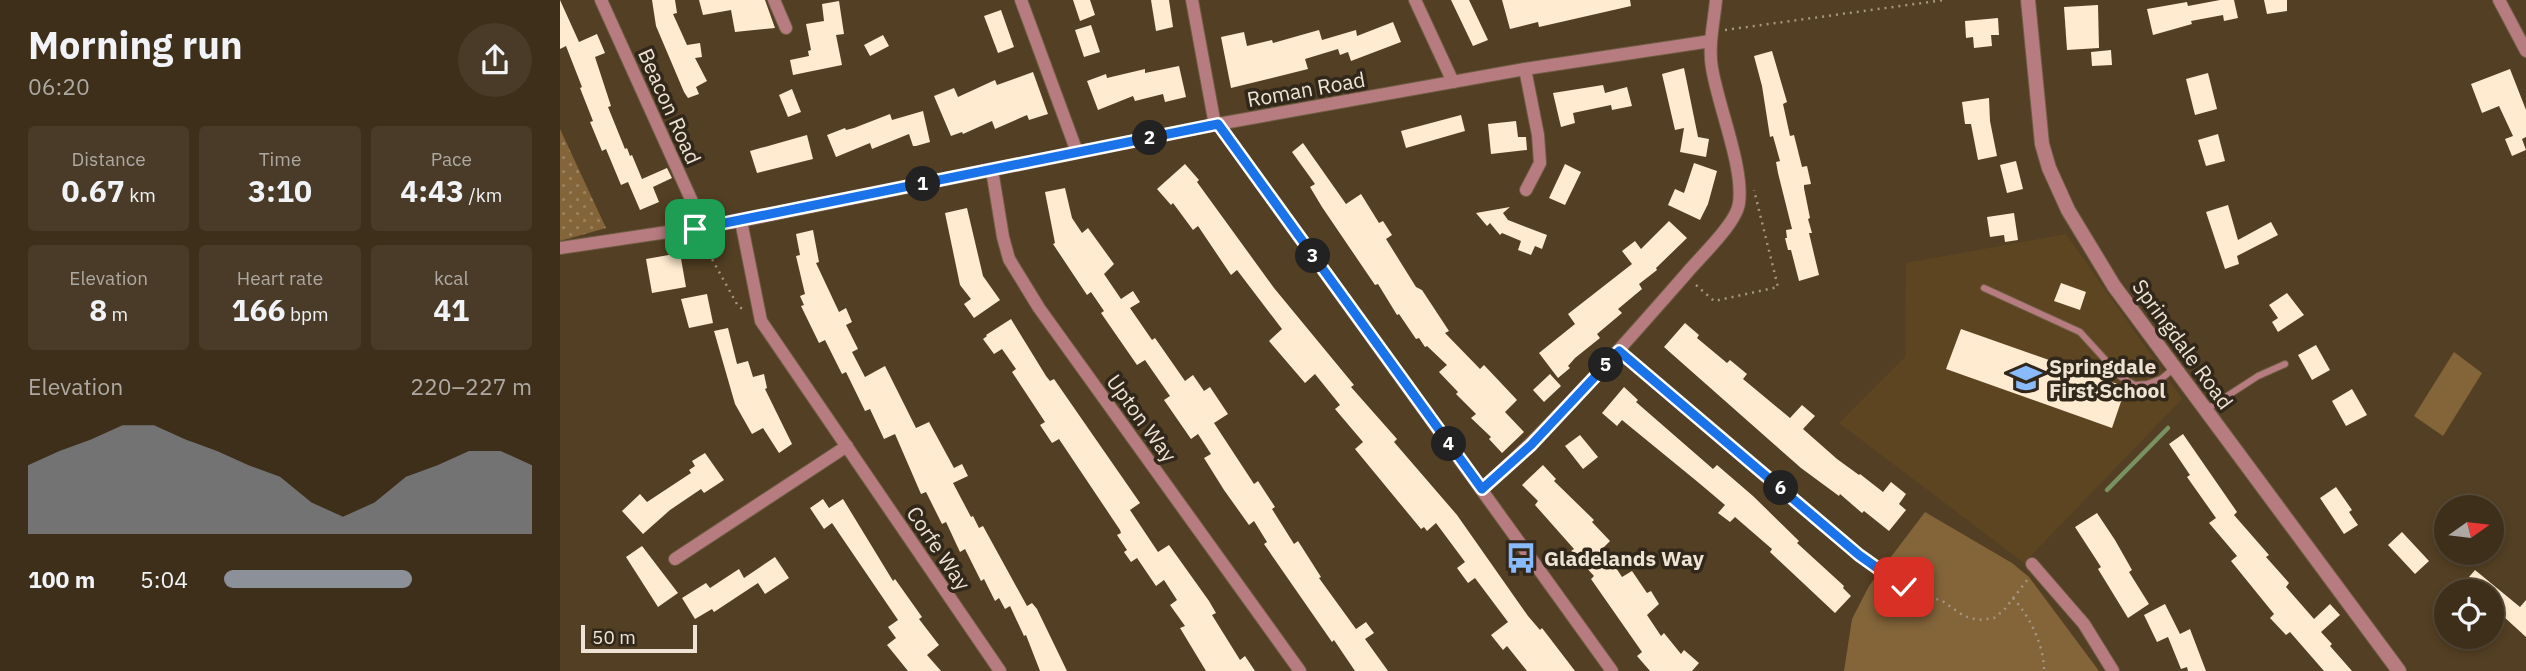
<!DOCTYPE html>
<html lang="en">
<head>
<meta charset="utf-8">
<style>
	body { margin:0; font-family:"IBM Plex Sans",sans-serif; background:#493b27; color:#f1f3f6; height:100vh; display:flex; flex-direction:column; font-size:26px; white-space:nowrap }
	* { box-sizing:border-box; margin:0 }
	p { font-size:23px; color:#ada9a2 }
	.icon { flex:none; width:38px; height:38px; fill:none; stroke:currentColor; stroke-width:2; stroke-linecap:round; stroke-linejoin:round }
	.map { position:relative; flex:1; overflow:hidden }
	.details { display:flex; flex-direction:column; background:#3e2f1a; width:560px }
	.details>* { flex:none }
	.needle { width:46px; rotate:76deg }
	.fabs { position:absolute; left:1874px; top:495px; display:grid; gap:14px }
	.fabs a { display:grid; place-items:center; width:70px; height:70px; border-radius:50%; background:#3e2f1a; box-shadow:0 4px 10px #0003,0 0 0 2px #574a39; font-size:35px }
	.scale { position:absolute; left:21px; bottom:18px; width:116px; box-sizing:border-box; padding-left:7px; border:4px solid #efe3d3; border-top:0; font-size:19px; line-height:24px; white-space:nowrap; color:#efe3d3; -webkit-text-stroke:5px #31281b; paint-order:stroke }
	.pin { position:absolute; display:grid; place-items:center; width:60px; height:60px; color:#fff; margin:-30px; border-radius:14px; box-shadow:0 4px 10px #0006 }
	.km { position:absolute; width:35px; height:35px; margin:-18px; border-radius:50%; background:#222; color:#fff; font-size:19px; line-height:35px; text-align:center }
	.round { display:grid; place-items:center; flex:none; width:74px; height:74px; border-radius:37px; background:#493b27 }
	.headline { display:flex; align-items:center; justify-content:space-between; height:119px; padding:0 28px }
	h1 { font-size:38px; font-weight:800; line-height:52px }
	.figures { display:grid; grid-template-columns:repeat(3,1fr); gap:10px; height:119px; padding:7px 28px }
	.figures div { display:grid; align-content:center; border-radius:7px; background:#493b27; text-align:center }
	.figures b { font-size:30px; font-weight:800 }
	.figures small { font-size:19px; font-weight:400 }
	.figures p { font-size:19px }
	.chart { height:196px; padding:14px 28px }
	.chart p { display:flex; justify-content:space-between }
	.chart svg { width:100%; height:126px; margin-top:7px; fill:#8c9099; opacity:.7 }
	ul { padding:0 28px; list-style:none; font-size:23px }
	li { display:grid; grid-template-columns:112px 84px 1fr; align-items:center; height:52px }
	li i { height:18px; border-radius:9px; background:#8c9099 }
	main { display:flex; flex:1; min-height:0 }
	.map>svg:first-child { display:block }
</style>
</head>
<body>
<main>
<section class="details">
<div class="headline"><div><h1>Morning run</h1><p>06:20</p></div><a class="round"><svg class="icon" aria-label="share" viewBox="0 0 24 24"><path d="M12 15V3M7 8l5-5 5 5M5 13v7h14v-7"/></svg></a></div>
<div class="figures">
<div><p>Distance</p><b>0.67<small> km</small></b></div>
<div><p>Time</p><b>3:10</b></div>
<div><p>Pace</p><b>4:43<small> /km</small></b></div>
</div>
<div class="figures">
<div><p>Elevation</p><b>8<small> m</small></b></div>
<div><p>Heart rate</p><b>166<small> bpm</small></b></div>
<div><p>kcal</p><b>41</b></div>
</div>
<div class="chart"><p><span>Elevation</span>220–227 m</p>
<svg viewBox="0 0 160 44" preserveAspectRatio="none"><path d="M0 44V20L10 15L20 11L30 6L40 6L50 11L60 15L70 20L80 24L90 33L100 38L110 33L120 24L130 20L140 15L150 15L160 20V44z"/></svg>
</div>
<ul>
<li><b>100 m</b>5:04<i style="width:61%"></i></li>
</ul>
</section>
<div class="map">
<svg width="1966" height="671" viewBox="0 0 1966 671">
	<defs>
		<pattern id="grass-dots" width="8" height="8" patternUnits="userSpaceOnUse" patternTransform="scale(1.75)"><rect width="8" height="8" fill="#84653a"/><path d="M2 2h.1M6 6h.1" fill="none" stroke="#9c825f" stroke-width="1.8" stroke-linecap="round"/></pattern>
	</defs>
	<rect width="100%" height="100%" fill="#533f23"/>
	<!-- built -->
	<path fill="#5d4521" d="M1506,234l116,165 -158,164 -185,-140 66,-66 1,-94z"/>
	<!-- grass -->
	<path fill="url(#grass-dots)" d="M0,129l46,99 -46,13z"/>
	<!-- park -->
	<g fill="#84653a">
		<path d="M1894,352l28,21 -39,63 -29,-20z"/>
		<path d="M1365,512l87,51 17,14 70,94h-255l8,-52 17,-33z"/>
	</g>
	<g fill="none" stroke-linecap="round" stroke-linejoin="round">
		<!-- stream -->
		<path stroke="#799261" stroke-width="4.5" d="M1547,490l61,-62"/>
	</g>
	<!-- building -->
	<g fill="#feebd0">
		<path d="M0,0l19,42 18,-8 8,19 -10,4 16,49 -3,1 17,42 2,-1 3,8 2,-1 10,24 25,-11 5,10 -19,9 6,15 -19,8 -12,-28 -7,3 -15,-36 -4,2 -12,-29 3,-1 -13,-33 2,-1 -16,-41 -6,3z"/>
		<path d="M92,0h23l2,13 -4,1 14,31 13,-2 2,14 -7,1 12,23 -11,6 3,7 -11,4 -4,-6 -28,-66z"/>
		<path d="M139,0h66l10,28 -40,4 -4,-22 -28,5z"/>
		<path d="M513,0h17l5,15 -15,6z"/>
		<path d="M591,0h18l4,27 -17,4z"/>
		<path d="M891,0h18l19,40 -15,6z"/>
		<path d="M942,0h128l1,6 -92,21 -1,-5 -28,7z"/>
		<path d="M1660,0h14l4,18 -14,3 -1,-6 -32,6 1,3 -39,11 -6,-26 40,-7 1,4z"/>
		<path d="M1704,0h23v11l-20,3z"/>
		<path d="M279,1l5,33 -8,1 6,30 -49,10 -3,-15 19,-4 -1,-5 3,-1 -5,-26 18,-3 -2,-17z"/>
		<path d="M1538,5l1,43 -32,2 -3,-43z"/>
		<path d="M441,10l13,37 -16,6 -14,-37z"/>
		<path d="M1438,18l1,17h-8l1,11 -18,2 -1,-11 -7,1 -1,-17z"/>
		<path d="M833,22l8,20 -50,19 -3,-9 -8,3 -2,-6 -33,10 3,10 -77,19 -10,-51 23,-5 3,14 25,-6 1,3 46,-13 3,10 34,-10 1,6z"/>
		<path d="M531,25l9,27 -16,5 -9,-27z"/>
		<path d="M323,35l6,11 -19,10 -6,-11z"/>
		<path d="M1551,50l1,15 -20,1 -1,-14z"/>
		<path d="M1212,51l15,51 -4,2 7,32 4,-1 8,32 5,-1 4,18 -7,1v3l6,30 -2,1 4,14h-3l10,42 -20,6 -8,-31h-3l-3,-12h2l-1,-8 6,-1 -14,-56 -2,-11 4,-1 -7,-25 -3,1 -8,-51 -8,-30z"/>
		<path d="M619,66l7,31 -21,5 -2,-8 -28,7 -2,-5 -35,14 -11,-29 19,-7 1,4 38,-9v4z"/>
		<path d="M1124,68l14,69 11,2 -3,18 -26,-5 4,-24 -9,2 -13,-56z"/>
		<path d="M1950,69l16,41v27l-4,2 4,11 -14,6 -7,-17 8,-3 -14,-30 -17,7 -11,-29z"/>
		<path d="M473,72l15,42 -19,6 -2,-5 -32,14 -3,-8 -29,13 -1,-2 -11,4 -17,-40 20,-8 4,9 37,-17 2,5z"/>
		<path d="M1648,73l9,36 -22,6 -9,-36z"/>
		<path d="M1043,85l2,8 22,-6 5,19 -20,4 -1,-5 -38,8 2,10 -14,4 -8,-34z"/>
		<path d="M232,89l9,23 -13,5 -9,-22z"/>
		<path d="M1429,98l1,23 7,35 -19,4 -7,-36h-6l-3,-22z"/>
		<path d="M363,111l7,31 -14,4h-3l-4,-12 -37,15 -2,-6 -34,14 -9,-22 18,-7 1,2 8,-2 36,-14 2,6z"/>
		<path d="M901,115l4,16 -59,17 -5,-17z"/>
		<path d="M956,121l2,16h8l1,13 -36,4 -3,-30z"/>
		<path d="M1658,134l7,27 -19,5 -8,-26z"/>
		<path d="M247,135l6,24 -56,14 -7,-22z"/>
		<path d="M743,143l43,61 15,-10 18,29 4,-2 9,14 -6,4 30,48 6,3 27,41 -4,2 35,36 4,-4 33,35 -12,12 19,20 -22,21 -13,-14 2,-2 -20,-19 5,-4 -20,-20 2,-2 -19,-20 8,-7 -20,-19 -2,1 -6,-9 -3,1 -17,-25 -2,1 -19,-31 -3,1 -53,-78 -12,-20 5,-3 -23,-32z"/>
		<path d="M1456,161l7,28 -16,4 -7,-28z"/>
		<path d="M1134,163l23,8 -9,33 -8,16 -32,-15 7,-16 9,4z"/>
		<path d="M625,164l14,16 -2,2 77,106 80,97 -3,2 46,52 -3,3 63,73 71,101 12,14 2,-2 33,43h-48l-20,-25 -4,4 -12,-15 17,-13 -33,-44 -7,5 -11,-15 8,-6 -29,-39 -9,8 -3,-4 -3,2 -66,-80 8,-7 -28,-33 5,-4 -25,-31 -10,9 -36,-42 13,-12 -45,-59 -6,5 -33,-49 -5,4 -20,-27 -2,2 -14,-16z"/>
		<path d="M1005,164l16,8 -16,33 -16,-7z"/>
		<path d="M505,188l7,30 10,15 6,-5 26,36 -10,10 17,25 12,-8 7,11 -10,6 22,32 3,-2 30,43 8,-6 11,16 6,-4 18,27 -14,9 40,61 4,-3 17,26 -3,2 22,35 4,-3 23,36 -2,1 37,51 10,-7 8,11 -9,6 23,32h-33l-21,-31 -2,2 -68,-98 3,-2 -13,-21 -5,4 -25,-35 -20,-32 7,-4 -13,-20 -7,5 -27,-39 6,-4 -16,-23 -9,-13 -8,5 -36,-52 3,-2 -13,-19 -4,3 -34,-51 2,-1 -10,-51z"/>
		<path d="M1668,205l10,35 33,-18 7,13 -41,21 2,8 -14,5 -19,-57z"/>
		<path d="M950,207l-7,6 5,7 39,15 -5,14 -7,-3 -4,9 -13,-5 3,-9 -19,-8 -2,2 -10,-12 -3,3 -11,-13z"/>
		<path d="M407,208l16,68 17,24 -26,18 -10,-14 7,-5 -11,-14 -15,-72z"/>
		<path d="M1454,213l4,27 -13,2 -1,-7 -14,2 -3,-20z"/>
		<path d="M1109,221l18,17 -31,30 1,2 -18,14 3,5 -24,20 4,4 -25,21 3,4 -25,20 -7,8 2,2 -12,10 -19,-25 36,-29 -7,-10 64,-50 -10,-13 13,-10 6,8z"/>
		<path d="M253,230l6,32 -3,1 23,49 7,-4 6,14 -6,3 12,24 -6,3 13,25 20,-11 31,62 13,-6 25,46 8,-4 6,12 -15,7 18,34 2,-1 6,12 4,-2 44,80 5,-3 5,6 30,62h-27l-14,-36 -2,1 -14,-30 -5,3 -6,-11 -4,3 -11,-22 -3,2 -16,-32 -5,3 -14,-30 -4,2 -16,-32 -5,2 -26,-60 -11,5 -14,-30 -5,2 -19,-39 -4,2 -17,-34 -6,3 -18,-37 3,-1 -4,-9 5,-2 -9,-38 4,-1 -4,-21z"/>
		<path d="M120,253l6,34 -34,6 -6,-34z"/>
		<path d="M1501,283l25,9 -6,18 -26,-9z"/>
		<path d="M1727,293l17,22 -26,17 -6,-10 6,-4 -9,-13z"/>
		<path d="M147,294l6,29 -24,5 -8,-29z"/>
		<path d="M451,319l35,57 4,5 4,-2 86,124 -10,7 28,42 11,-7 40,56 7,12 -4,2 28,45 5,-4 10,15h-49l-26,-43 5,-2 -15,-21 7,-5 -13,-20 -8,6 -19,-28 -6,4 -7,-10 3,-2 -10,-15 4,-2 -1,-3 -61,-91 -7,4 -12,-18 5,-3 -33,-50 4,-3 -14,-20 -8,5 -11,-15 4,-3 -1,-1z"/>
		<path d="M1125,323l14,12 -2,3 30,25 3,-3 17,14 -4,5 47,39 12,-13 13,11 -12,13 34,30 22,16 1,-1 23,18 8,-10 15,12 -7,10 7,6 -17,21 -25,-20 -2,2 -22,-19 -1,2 -38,-28 -137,-121z"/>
		<path d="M168,328l9,36 11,-3 5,16 11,-3 3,14 -2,1 27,55 -13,9 -16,-25 -11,6 -17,-30 -21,-73z"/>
		<path d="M1401,329l165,58 -14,41 -166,-59z"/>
		<path d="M1756,345l14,25 -18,10 -14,-25z"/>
		<path d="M990,374l11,12 -17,16 -11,-12z"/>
		<path d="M1064,387l14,13 -2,2 77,67 4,-4 36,31 46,45 -2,2 47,43 -1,2 8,8 -16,17 -65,-61 2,-3 -37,-32 -5,5 -12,-9 7,-8 -26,-22 -77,-63 -5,6 -15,-13z"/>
		<path d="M1792,389l15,26 -21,11 -14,-25z"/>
		<path d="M1623,434l54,78 -3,3 35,40 -3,2 23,26 -3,4 28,32 16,-15 10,11 -19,17 11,12 -2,2 22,25h-28l-34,-39 -4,3 -16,-17 4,-4 -43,-53 6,-5 -28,-33 7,-5 -29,-41 3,-2 -21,-31z"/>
		<path d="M1020,435l18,22 -15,12 -18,-23z"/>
		<path d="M145,453l19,27 -20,13 -3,-4 -31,21 -27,24 -21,-23 18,-17 7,8 44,-29 -2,-3 6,-4 -3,-5z"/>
		<path d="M983,465l13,14 -2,2 40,39 -2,2 18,19 -7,7 19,29 10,-6 15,22 4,-2 8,13 -12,11 14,21 3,-3 17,21 3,-4 15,13 -7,8h-42l-13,-15 5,-4 -51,-73 3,-3 -23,-25 3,-2 -39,-44 3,-4 -16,-16z"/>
		<path d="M1776,487l16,23 -3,2 9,13 -14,9 -24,-36z"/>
		<path d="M263,499l6,9 14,-9 50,82 2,-2 27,38 -3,2 20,26 -12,10 14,16h-33l-21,-26 9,-7 -8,-11 10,-7 -66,-97 -8,6 -14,-21z"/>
		<path d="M1537,513l18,27 17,30 -3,2 20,32 -21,14 -30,-49 3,-2 -26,-40z"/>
		<path d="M1842,532l27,29 -14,13 -27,-29z"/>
		<path d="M82,546l36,47 -20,14 -32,-50z"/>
		<path d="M215,557l14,21 -24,16 -7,-11 -44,29 -2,-3 -17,10 -13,-21 24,-15 4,5 29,-19 5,9z"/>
		<path d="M1915,570l45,37 6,-7v37l-34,-31v-9l6,-5h-42z"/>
		<path d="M1605,604l15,30 10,-5 16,42h-18l-1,-4 -6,2 -13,-32 -11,5 -13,-27z"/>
	</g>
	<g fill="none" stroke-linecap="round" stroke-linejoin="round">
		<defs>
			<g id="service">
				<path d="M1424,288l96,44 41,45 14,8 12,-1 14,-5 12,-10"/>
				<path d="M1647,409l51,-33 27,-12"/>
			</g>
			<g id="minor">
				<path d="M41,0l103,228"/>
				<path d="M214,0l12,28"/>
				<path d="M461,0l56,152"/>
				<path d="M632,0l23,125"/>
				<path d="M855,0l38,82"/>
				<path d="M1939,0l27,51"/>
				<path d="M965,69l13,66 2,28 -14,27"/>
				<path d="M658,124l394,547"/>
				<path d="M432,170l11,67 6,22 30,49 261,363"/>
				<path d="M181,221l20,100 239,350"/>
				<path d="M0,248l181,-27 477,-97 307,-55 186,-28"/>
				<path d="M1059,351l240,204"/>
				<path d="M922,489c74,-66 138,-140 204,-215 13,-16 51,-51 53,-71 5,-36 -21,-97 -27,-135 -4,-22 2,-46 4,-68"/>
				<path d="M115,559l172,-113"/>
				<path d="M1472,564l52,60 29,47"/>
			</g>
			<path id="tertiary" d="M1468,0l14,144 7,24 19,42 46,76 285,385"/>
		</defs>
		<!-- service casing -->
		<use href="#service" stroke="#6f5d43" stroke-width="8"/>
		<!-- minor casing -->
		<use href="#minor" stroke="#6f5d43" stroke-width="14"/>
		<!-- tertiary casing -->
		<use href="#tertiary" stroke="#6f5d43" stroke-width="16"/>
		<!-- path -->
		<g stroke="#a59680" stroke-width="2.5" stroke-dasharray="2 5" stroke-linecap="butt">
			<path d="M1165,30l219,-30"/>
			<path d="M142,241l36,65 6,4"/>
			<path d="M1136,285l18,16 64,-14 -24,-97"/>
			<path d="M1310,563l44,32 27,5 23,16 14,4 16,-2 10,-8 24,-31"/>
			<path d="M1453,598c17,19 31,47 31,73"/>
		</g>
		<!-- service -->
		<use href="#service" stroke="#b67c80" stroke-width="6"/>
		<!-- minor -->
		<use href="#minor" stroke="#b67c80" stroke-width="12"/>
		<!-- tertiary -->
		<use href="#tertiary" stroke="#b67c80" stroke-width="14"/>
	</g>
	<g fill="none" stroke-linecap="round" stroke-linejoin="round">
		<defs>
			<path id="route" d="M135,229l523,-105 264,365 49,-44 88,-94 240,204 45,32"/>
		</defs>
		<!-- route casing -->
		<use href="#route" stroke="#fff" stroke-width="14"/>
		<!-- route -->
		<use href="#route" stroke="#1a73e8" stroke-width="9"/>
	</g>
	<!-- icons -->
	<defs>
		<symbol id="school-bare" viewBox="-9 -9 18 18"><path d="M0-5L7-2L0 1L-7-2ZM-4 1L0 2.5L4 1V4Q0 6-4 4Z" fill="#88bafc" stroke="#31281b" stroke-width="2.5" paint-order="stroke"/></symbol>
		<symbol id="bus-bare" viewBox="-9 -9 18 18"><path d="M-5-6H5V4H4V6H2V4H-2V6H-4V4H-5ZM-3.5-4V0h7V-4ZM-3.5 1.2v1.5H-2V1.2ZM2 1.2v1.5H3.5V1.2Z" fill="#88bafc" stroke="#31281b" stroke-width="2.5" paint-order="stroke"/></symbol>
	</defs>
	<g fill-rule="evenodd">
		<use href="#school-bare" x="1444" y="356" width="44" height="44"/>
		<use href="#bus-bare" x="939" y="536" width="44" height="44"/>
	</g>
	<g text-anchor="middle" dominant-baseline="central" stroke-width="7" stroke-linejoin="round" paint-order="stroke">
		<!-- street labels -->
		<g font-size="21" fill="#efe3d3" stroke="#31281b">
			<text transform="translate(746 89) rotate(-10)">Roman Road</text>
			<text transform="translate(110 106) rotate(66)">Beacon Road</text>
			<text transform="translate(1623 344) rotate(54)">Springdale Road</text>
			<text transform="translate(582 418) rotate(54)">Upton Way</text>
			<text transform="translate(379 548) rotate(56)">Corfe Way</text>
		</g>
		<!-- poi labels -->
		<g font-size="21" font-weight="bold" fill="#efe3d3" stroke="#31281b" text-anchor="start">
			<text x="1489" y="366">Springdale<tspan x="1489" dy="24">First School</tspan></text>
			<text x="984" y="558">Gladelands Way</text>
		</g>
	</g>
</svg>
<div class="fabs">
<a><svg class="needle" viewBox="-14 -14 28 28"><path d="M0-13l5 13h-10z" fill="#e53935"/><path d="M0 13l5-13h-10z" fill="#ada9a2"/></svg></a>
<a><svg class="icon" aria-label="locate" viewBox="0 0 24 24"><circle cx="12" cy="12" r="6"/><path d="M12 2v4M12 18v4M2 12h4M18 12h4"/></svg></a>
</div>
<div class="scale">50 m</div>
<div class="pin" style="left:135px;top:229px;background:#1e9e55"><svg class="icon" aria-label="arrive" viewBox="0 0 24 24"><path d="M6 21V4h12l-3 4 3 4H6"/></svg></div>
<div class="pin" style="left:1344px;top:587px;background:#d93025"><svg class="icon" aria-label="check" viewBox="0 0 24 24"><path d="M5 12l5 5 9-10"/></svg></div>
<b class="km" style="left:363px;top:184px">1</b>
<b class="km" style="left:590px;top:138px">2</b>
<b class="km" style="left:753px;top:256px">3</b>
<b class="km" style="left:889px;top:444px">4</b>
<b class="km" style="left:1046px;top:365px">5</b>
<b class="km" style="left:1221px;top:488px">6</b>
</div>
</main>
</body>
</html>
